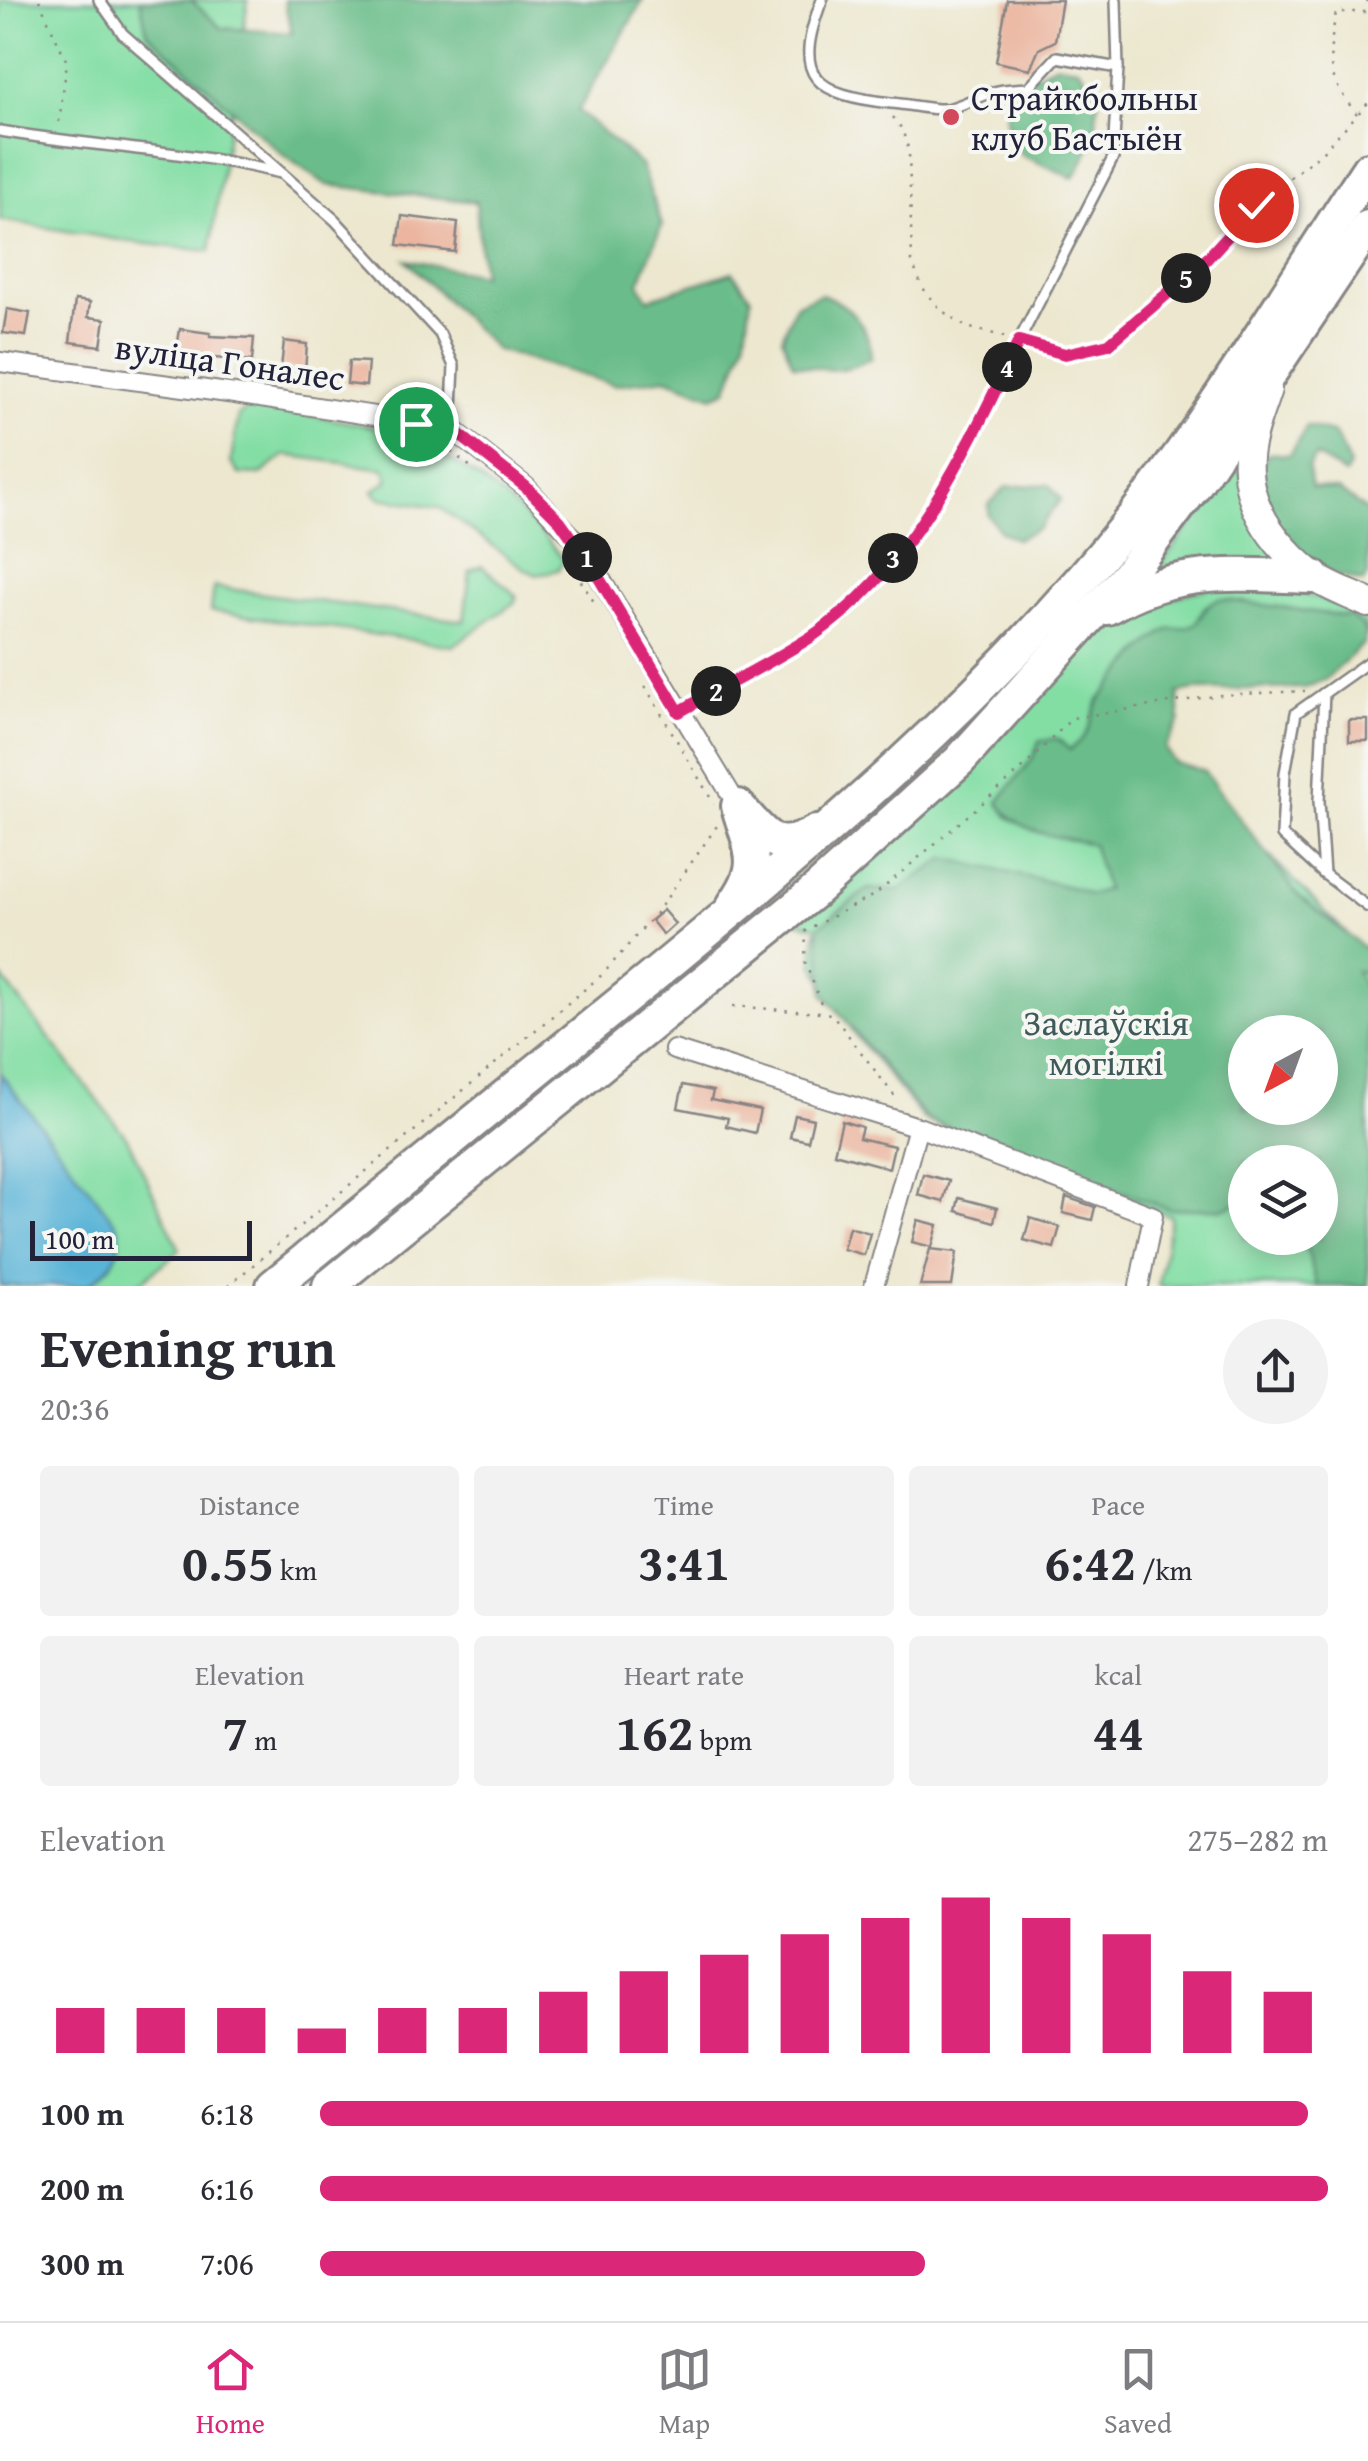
<!DOCTYPE html>
<html lang="en">
<head>
<meta charset="utf-8">
<style>
	body { margin:0; font-family:"Gentium Book Plus",serif; background:#f2f2f3; color:#2b2b33; height:100vh; display:flex; flex-direction:column; font-size:38px; white-space:nowrap }
	* { box-sizing:border-box; margin:0 }
	p { font-size:32px; color:#7c7c81 }
	.icon { flex:none; width:55px; height:55px; fill:none; stroke:currentColor; stroke-width:2; stroke-linecap:round; stroke-linejoin:round }
	.map { position:relative; height:1286px; overflow:hidden }
	.details { display:flex; flex-direction:column; background:#fff; flex:1 }
	.details>* { flex:none }
	.needle { width:65px; rotate:221deg }
	.fabs { position:absolute; left:1228px; top:1015px; display:grid; gap:20px }
	.fabs a { display:grid; place-items:center; width:110px; height:110px; border-radius:50%; background:#fff; box-shadow:0 5px 25px #0003; font-size:50px }
	.scale { position:absolute; left:30px; bottom:25px; width:222px; box-sizing:border-box; padding-left:10px; border:5px solid #22223b; border-top:0; font-size:28px; line-height:35px; white-space:nowrap; color:#22223b; -webkit-text-stroke:8px #f6f6f2; paint-order:stroke }
	.pin { position:absolute; display:grid; place-items:center; width:85px; height:85px; color:#fff; margin:-42px; border:5px solid #fff; border-radius:50%; box-shadow:0 2px 10px #0007 }
	.km { position:absolute; width:50px; height:50px; margin:-25px; border-radius:50%; background:#222; color:#fff; font-size:28px; line-height:50px; text-align:center }
	.round { display:grid; place-items:center; flex:none; width:105px; height:105px; border-radius:52px; background:#f2f2f3 }
	.head { display:flex; align-items:center; justify-content:space-between; height:170px; padding:0 40px }
	h1 { font-size:55px; font-weight:800; line-height:75px }
	.figures { display:grid; grid-template-columns:repeat(3,1fr); gap:15px; height:170px; padding:10px 40px }
	.figures div { display:grid; align-content:center; border-radius:10px; background:#f2f2f3; text-align:center }
	.figures b { font-size:50px; font-weight:800 }
	.figures small { font-size:28px; font-weight:400 }
	.figures p { font-size:28px }
	.chart { height:280px; padding:20px 40px }
	.chart p { display:flex; justify-content:space-between }
	.chart svg { width:100%; height:180px; margin-top:10px; stroke:#db2777; stroke-width:6 }
	ul { padding:0 40px; list-style:none; font-size:32px }
	li { display:grid; grid-template-columns:160px 120px 1fr; align-items:center; height:75px }
	li i { height:25px; border-radius:12px; background:#db2777 }
	.dock { display:flex; justify-content:space-around; align-items:center; height:140px; border-top:2px solid #e1e1e2; background:#fff; font-size:28px; color:#7c7c81 }
	.dock a { display:grid; justify-items:center; gap:5px }
	.dock .on { color:#db2777 }
	.map>svg:first-child { display:block }
</style>
</head>
<body>
<div class="map">
<svg width="1368" height="1286" viewBox="0 0 1368 1286">
	<rect width="100%" height="100%" fill="#f6f6f2"/>
	<filter id="ink" filterUnits="userSpaceOnUse"><feTurbulence type="fractalNoise" baseFrequency=".01" numOctaves="2"/><feDisplacementMap in="SourceGraphic" scale="20" xChannelSelector="R" yChannelSelector="G"/><feConvolveMatrix kernelMatrix="1 2 1 2 8 2 1 2 1" color-interpolation-filters="sRGB"/></filter>
	<filter id="wash" filterUnits="userSpaceOnUse"><feTurbulence type="fractalNoise" baseFrequency=".0048" numOctaves="4" result="noise"/><feDisplacementMap in="SourceGraphic" scale="40" xChannelSelector="R" yChannelSelector="G"/><feGaussianBlur stdDeviation="2.25" result="paint"/><feColorMatrix in="noise" values="0 0 0 0 0 0 0 0 0 0 0 0 0 0 0 0 0 1.4 0 .05"/><feComposite in="paint" operator="in"/></filter>
	<g filter="url(#wash)">
		<rect width="100%" height="100%" fill="#ece7ce"/>
		<!-- green -->
		<g fill="#83dea4" stroke="#528070" stroke-width="2.5" fill-rule="evenodd">
			<path d="M0,0h248l-38,251 -72,-8 -138,-23z"/>
			<path d="M254,405l155,28v5c63,29 114,68 155,123l-6,9 -21,5 -11,-5 -87,-63 -60,-9 -6,-7 16,-11 -4,-11 -100,-14 -25,20 -21,-1 -8,-12 7,-47z"/>
			<path d="M1236,464l59,103 -146,13z"/>
			<path d="M482,566l35,30 -2,6 -62,44 -242,-35 3,-24 250,34 6,-50z"/>
			<path d="M1231,582c47,7 95,10 134,40l1,10 -16,-15 -130,-18 -16,8 -7,16 -8,5 -20,2 -70,70 -12,36 -17,14 -30,-9 -8,18 -34,43 10,15 32,16 161,-46 167,168v331h-210l13,-70 -247,-96 -69,-85 -42,-72 3,-32 74,-40 -22,-2 -50,38 -24,-6 316,-307zM1245,1032h75v76h-75zM1245,1162h75v76h-75z"/>
			<path d="M0,975l127,163 53,112 -44,36h-136z"/>
		</g>
		<!-- forest -->
		<g fill="#6abd8a" stroke="#467062" stroke-width="2.5" fill-rule="evenodd">
			<path d="M140,0h51l30,28 71,5 -8,-33h359l-65,111 63,54 21,60 -23,58 9,16 85,-27 18,26 -6,45 -18,47 -14,6 -47,-18 -51,7 -119,-35 -90,-90 76,15 -6,-73 -149,-17 -45,-31 -135,-121z"/>
			<path d="M1058,64l20,3 20,29 -3,42 -21,40 -53,-23c-5,-11 -14,-24 -15,-37 -3,-28 30,-46 52,-54z"/>
			<path d="M821,294c29,10 49,32 50,64 -27,17 -47,12 -78,6l-11,-26 13,-33z"/>
			<path d="M1307,426l28,8 15,32 -5,8 -29,-18 -8,11 4,20 26,3 30,22v63l-5,7 -31,-8 -30,-22 -33,-38 -12,-39 11,-22 22,2z"/>
			<path d="M1048,484l13,15 -23,30 -22,10 -16,-8 -12,-16 1,-11 17,-17z"/>
			<path d="M1220,599l130,18c11,8 18,12 14,26l-38,36 -21,9 -111,2 -16,3 2,28 -15,27 9,15 30,8 94,124 70,56v21l-12,-1 12,23v292h-51l-10,-36 -14,-12h27v-76h-75v42l-6,-2 -16,7h-54l-243,-90 -102,-125 -6,-67 50,-38 31,1 47,-32 128,30 16,7 16,-6 -14,-45c-36,-8 -73,-9 -94,-42l34,-43 8,-18 17,-3 13,12c28,-22 16,-31 32,-53 13,-17 48,-60 68,-68 7,-2 16,1 23,-4 12,-8 9,-22 27,-26zM1245,1032h75v76h-75z"/>
		</g>
		<!-- water -->
		<path fill="#59b3d7" stroke="#3e6a89" stroke-width="2.5" d="M0,1073l118,153c7,30 -8,42 -31,60h-87z"/>
		<g id="blocks">
			<!-- building -->
			<g fill="#ebb59f">
				<path d="M1007,0h55l-7,41 -16,8 -9,20 -34,-7z"/>
				<path d="M402,216l56,7 -3,29 -57,-7z"/>
				<path d="M75,300l15,2 -2,15 17,2 -4,27 -31,-4z"/>
				<path d="M7,309l23,4 -4,23 -23,-3z"/>
				<path d="M180,329l30,4v3l44,2 -2,23 -76,-6z"/>
				<path d="M284,341l23,3 -2,27 -24,-3z"/>
				<path d="M349,361l19,1 -2,24 -19,-2z"/>
				<rect x="1349" y="720" width="19" height="21"/>
				<path d="M663,910l12,14 -12,11 -12,-15z"/>
				<path d="M683,1085l30,6 -2,9 49,10 -5,23 -29,-7 2,-8 -50,-10z"/>
				<path d="M795,1115l18,4 -5,22 -18,-4z"/>
				<path d="M842,1121l20,6 -3,11 35,8 -5,22 -55,-15z"/>
				<path d="M923,1174l26,7 -6,21 -25,-7z"/>
				<path d="M1066,1197l29,10 -3,13 -29,-7z"/>
				<path d="M959,1198l38,10 -3,14 -38,-11z"/>
				<path d="M1030,1218l30,9 -6,21 -30,-8z"/>
				<path d="M918,1220l20,5 -6,22 -20,-5z"/>
				<path d="M849,1227l21,6 -6,22 -21,-6z"/>
				<path d="M930,1249l27,3 -5,34h-32z"/>
			</g>
		</g>
	</g>
	<g filter="url(#ink)">
		<use href="#blocks" fill-opacity="0" stroke="#878484" stroke-width="2.5"/>
		<g fill="none" stroke-linecap="round" stroke-linejoin="round">
			<defs>
				<g id="lane">
					<path d="M99,0l24,34 212,186 105,114 14,32 -3,62"/>
					<path d="M822,0c-31,79 -7,94 69,103 17,1 38,7 55,6 14,-2 30,-12 44,-16 12,-4 25,-4 38,-5l29,-31 61,11"/>
					<path d="M0,131c93,16 188,19 280,42"/>
					<path d="M1368,662l-72,51 -11,60 -3,62 42,39 44,33"/>
					<path d="M1324,693l-5,108 5,73"/>
					<path d="M681,711l132,-75 50,-43 75,-93 25,-41 56,-118 94,-183 5,-90 -2,-68"/>
				</g>
				<g id="street">
					<path d="M0,362l228,31 223,35 75,59 54,58 158,261"/>
					<path d="M674,1050l244,77 235,89 -14,70"/>
					<path d="M874,1286l44,-159"/>
				</g>
				<path id="primary" d="M1267,389c-7,22 -17,44 -19,68 -4,49 27,88 64,118 15,12 38,19 56,28"/>
				<g id="highway">
					<path d="M1107,608c70,-42 130,-33 207,-31"/>
					<path d="M738,806c28,30 36,50 78,26"/>
					<path d="M734,904c28,-39 18,-51 5,-94"/>
					<path d="M273,1286c124,-102 249,-204 374,-305 173,-142 346,-288 486,-464 86,-109 158,-232 235,-348"/>
					<path d="M329,1286l485,-394 145,-131 168,-185 66,-88 175,-261"/>
				</g>
			</defs>
			<!-- lane casing -->
			<use href="#lane" stroke="#878484" stroke-width="14"/>
			<!-- street casing -->
			<use href="#street" stroke="#878484" stroke-width="22"/>
			<!-- primary casing -->
			<use href="#primary" stroke="#878484" stroke-width="32"/>
			<!-- highway casing -->
			<use href="#highway" stroke="#878484" stroke-width="38"/>
			<!-- path -->
			<g stroke="#878484" stroke-width="2.5" stroke-dasharray="2.5 8" stroke-linecap="butt">
				<path d="M39,0l28,62 -9,67"/>
				<path d="M1367,0l1,2"/>
				<path d="M1357,114c-33,-40 -29,-53 -21,-102h32"/>
				<path d="M893,117l9,12 7,22 3,111 10,25 19,23 25,17 40,10"/>
				<path d="M1032,346l33,9 44,-12 94,-80 53,-58 66,-53 46,-49"/>
				<path d="M432,443l14,5 29,22"/>
				<path d="M564,554l30,48"/>
				<path d="M645,686l69,118"/>
				<path d="M733,1006l99,8 67,88"/>
				<path d="M818,1013l3,-10 -16,-41 1,-32 70,-36 144,-123 52,-53 149,-23 84,-4"/>
				<path d="M228,1286l375,-312 54,-62 62,-89"/>
			</g>
			<!-- lane -->
			<use href="#lane" stroke="#fff" stroke-width="9"/>
			<!-- street -->
			<use href="#street" stroke="#fff" stroke-width="18"/>
			<!-- primary -->
			<use href="#primary" stroke="#fff" stroke-width="28"/>
			<!-- highway -->
			<use href="#highway" stroke="#fff" stroke-width="32"/>
		</g>
	</g>
	<g fill="none" stroke-linecap="round" stroke-linejoin="round" filter="url(#ink)">
		<defs>
			<path id="route" d="M416,424l35,4 75,59 34,34 30,42 89,149c43,-25 90,-48 132,-75 101,-67 158,-191 208,-296l46,13 44,-10 94,-81 53,-58"/>
		</defs>
		<!-- route casing -->
		<use href="#route" stroke="#fff" stroke-width="20"/>
		<!-- route -->
		<use href="#route" stroke="#db2777" stroke-width="12"/>
	</g>
	<!-- markers -->
	<circle fill="#d1495b" stroke="#f6f6f2" stroke-width="4" cx="951" cy="117" r="10"/>
	<g text-anchor="middle" dominant-baseline="central" stroke-width="8" stroke-linejoin="round" paint-order="stroke">
		<!-- poi labels -->
		<g font-size="35" fill="#22223b" stroke="#f6f6f2" text-anchor="start">
			<text x="971" y="97">Страйкбольны<tspan x="971" dy="40">клуб Бастыён</tspan></text>
		</g>
		<!-- street labels -->
		<g font-size="35" fill="#22223b" stroke="#f6f6f2">
			<text transform="translate(230 362) rotate(8)">вуліца Гоналес</text>
		</g>
		<!-- park labels -->
		<g font-size="35" fill="#3f5a5a" stroke="#f6f6f2">
			<text x="1106" y="1022">Заслаўскія<tspan x="1106" dy="40">могілкі</tspan></text>
		</g>
	</g>
</svg>
<div class="fabs">
<a><svg class="needle" viewBox="-14 -14 28 28"><path d="M0-13l5 13h-10z" fill="#e53935"/><path d="M0 13l5-13h-10z" fill="#7c7c81"/></svg></a>
<a><svg class="icon" aria-label="layers" viewBox="0 0 24 24"><path d="M12 4l9 5-9 5-9-5zM3 14l9 5 9-5"/></svg></a>
</div>
<div class="scale">100 m</div>
<div class="pin" style="left:416px;top:424px;background:#1e9e55"><svg class="icon" aria-label="arrive" viewBox="0 0 24 24"><path d="M6 21V4h12l-3 4 3 4H6"/></svg></div>
<div class="pin" style="left:1256px;top:205px;background:#d93025"><svg class="icon" aria-label="check" viewBox="0 0 24 24"><path d="M5 12l5 5 9-10"/></svg></div>
<b class="km" style="left:587px;top:557px">1</b>
<b class="km" style="left:716px;top:691px">2</b>
<b class="km" style="left:893px;top:558px">3</b>
<b class="km" style="left:1007px;top:367px">4</b>
<b class="km" style="left:1186px;top:278px">5</b>
</div>
<section class="details">
<div class="head"><div><h1>Evening run</h1><p>20:36</p></div><a class="round"><svg class="icon" aria-label="share" viewBox="0 0 24 24"><path d="M12 15V3M7 8l5-5 5 5M5 13v7h14v-7"/></svg></a></div>
<div class="figures">
<div><p>Distance</p><b>0.55<small> km</small></b></div>
<div><p>Time</p><b>3:41</b></div>
<div><p>Pace</p><b>6:42<small> /km</small></b></div>
</div>
<div class="figures">
<div><p>Elevation</p><b>7<small> m</small></b></div>
<div><p>Heart rate</p><b>162<small> bpm</small></b></div>
<div><p>kcal</p><b>44</b></div>
</div>
<div class="chart"><p><span>Elevation</span>275–282 m</p>
<svg viewBox="0 0 160 44" preserveAspectRatio="none"><path d="M5 44V33M15 44V33M25 44V33M35 44V38M45 44V33M55 44V33M65 44V29M75 44V24M85 44V20M95 44V15M105 44V11M115 44V6M125 44V11M135 44V15M145 44V24M155 44V29"/></svg>
</div>
<ul>
<li><b>100 m</b>6:18<i style="width:98%"></i></li>
<li><b>200 m</b>6:16<i style="width:100%"></i></li>
<li><b>300 m</b>7:06<i style="width:60%"></i></li>
</ul>
</section>
<nav class="dock">
<a class="on"><svg class="icon" aria-label="home" viewBox="0 0 24 24"><path d="M3 11l9-7 9 7M6 9v11h12V9"/></svg>Home</a>
<a><svg class="icon" aria-label="map" viewBox="0 0 24 24"><path d="M3 6l6-2 6 2 6-2v14l-6 2-6-2-6 2zM9 4v14M15 6v14"/></svg>Map</a>
<a><svg class="icon" aria-label="saved" viewBox="0 0 24 24"><path d="M7 4h10v16l-5-4-5 4z"/></svg>Saved</a>
</nav>
</body>
</html>
